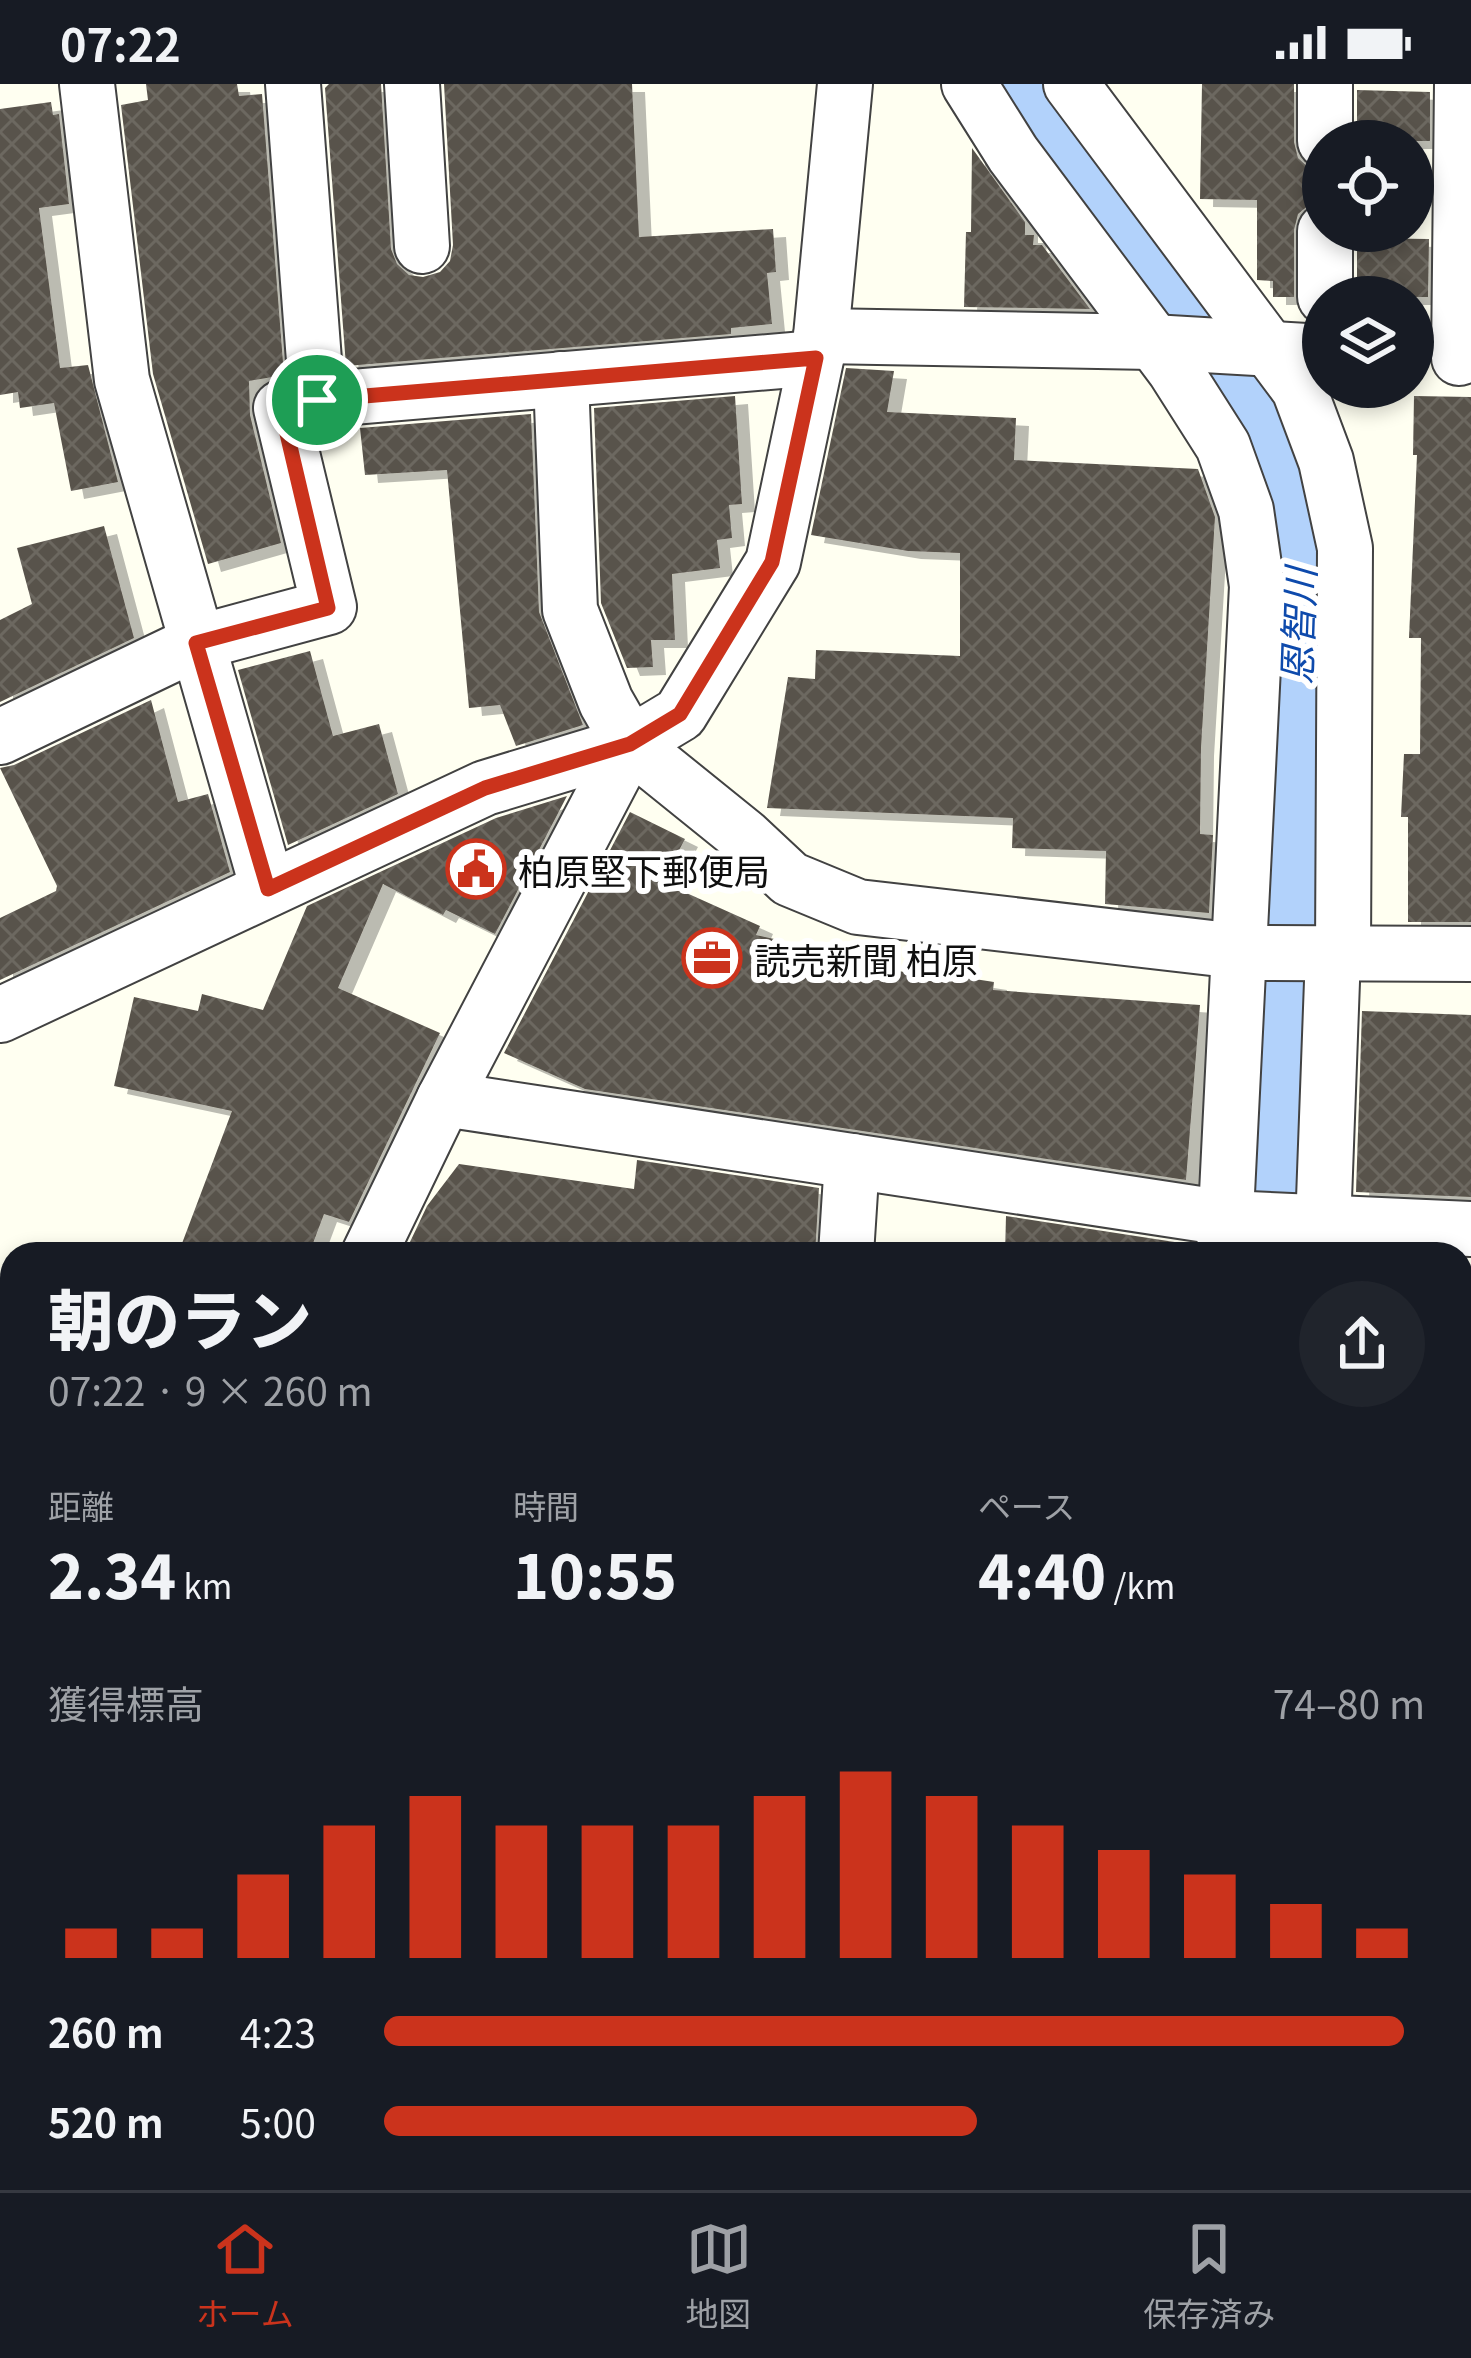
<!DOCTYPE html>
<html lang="ja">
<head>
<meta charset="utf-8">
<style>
	body { margin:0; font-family:Georgia,"Noto Sans JP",serif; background:#20242c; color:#f1f3f6; height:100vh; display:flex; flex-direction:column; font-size:45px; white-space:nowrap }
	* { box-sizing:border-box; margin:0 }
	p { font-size:39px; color:#9ea1a6 }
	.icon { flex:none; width:66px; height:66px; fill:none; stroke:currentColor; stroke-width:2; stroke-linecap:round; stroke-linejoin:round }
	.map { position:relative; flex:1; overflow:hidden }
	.drawer { position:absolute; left:0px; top:1158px; width:1473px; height:948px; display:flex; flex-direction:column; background:#171b24; border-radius:36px 36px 0 0; box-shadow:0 6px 18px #0003 }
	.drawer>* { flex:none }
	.tools { position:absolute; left:1302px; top:36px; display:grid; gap:24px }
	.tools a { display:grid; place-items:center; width:132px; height:132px; border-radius:50%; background:#171b24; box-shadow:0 6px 18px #0003; font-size:60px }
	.pin { position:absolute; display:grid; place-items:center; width:102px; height:102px; color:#fff; margin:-51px; border:6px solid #fff; border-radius:50%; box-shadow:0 3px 12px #0007 }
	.round { display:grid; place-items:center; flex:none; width:126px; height:126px; border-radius:63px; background:#20242c }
	.head { display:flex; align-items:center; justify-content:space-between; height:204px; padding:0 48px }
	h1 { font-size:66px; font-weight:800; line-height:90px }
	.stats { display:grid; grid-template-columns:repeat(3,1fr); gap:18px; height:204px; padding:12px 48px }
	.stats div { display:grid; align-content:center }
	.stats b { font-size:60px; font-weight:800 }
	.stats small { font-size:33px; font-weight:400 }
	.stats p { font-size:33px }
	.chart { height:336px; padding:24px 48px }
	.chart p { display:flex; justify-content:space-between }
	.chart svg { width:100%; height:216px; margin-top:12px; stroke:#cb331c; stroke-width:6 }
	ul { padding:0 48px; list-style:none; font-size:39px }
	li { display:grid; grid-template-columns:192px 144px 1fr; align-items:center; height:90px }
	li i { height:30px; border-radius:15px; background:#cb331c }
	.status { display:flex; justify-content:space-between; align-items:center; height:84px; padding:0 60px; background:#171b24; direction:ltr }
	.status svg { height:33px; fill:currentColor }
	.menu { display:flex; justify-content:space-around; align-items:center; height:168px; border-top:3px solid #363941; background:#171b24; font-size:33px; color:#9ea1a6 }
	.menu a { display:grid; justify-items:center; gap:6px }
	.menu .on { color:#cb331c }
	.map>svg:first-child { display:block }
</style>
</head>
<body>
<div class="status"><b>07:22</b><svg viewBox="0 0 49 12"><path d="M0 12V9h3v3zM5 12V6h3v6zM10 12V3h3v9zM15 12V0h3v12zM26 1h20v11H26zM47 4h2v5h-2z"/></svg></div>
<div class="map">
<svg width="1471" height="2106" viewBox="0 0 1471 2106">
	<defs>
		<pattern id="building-cross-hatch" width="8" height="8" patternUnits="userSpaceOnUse" patternTransform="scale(3)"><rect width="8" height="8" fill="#59534b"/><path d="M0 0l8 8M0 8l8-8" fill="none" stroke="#6c6761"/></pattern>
		<filter id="shadow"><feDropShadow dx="13" dy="8" stdDeviation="0" flood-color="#0004"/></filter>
	</defs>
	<rect width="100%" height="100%" fill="#fffff1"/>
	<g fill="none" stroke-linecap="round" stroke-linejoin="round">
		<!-- river -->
		<g stroke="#b2d2fb" stroke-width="93">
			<path d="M1017,0l241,322 41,123 -8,380 -16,345"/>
			<path d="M1236,2094v12"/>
		</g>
	</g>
	<!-- building -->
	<g fill="url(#building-cross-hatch)" filter="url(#shadow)">
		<path d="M146,0h91l2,12 23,-2 22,281 -35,6 1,34 31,128 -73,21 -55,-190 -32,-269 27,-5z"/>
		<path d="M329,0h52l10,165 6,15 12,11 14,2 17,-5 10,-11 3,-16 -9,-161h188l7,153 134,-8 3,43 -9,1 5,51 -41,4v6l-385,32 -21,-278z"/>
		<path d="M1202,0h92v58l4,16 12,11v35l-12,10 -4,16v67h-21v-16l-16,-1v-80l-57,-1z"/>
		<path d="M1357,6l73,2v49h-73z"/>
		<path d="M51,18l2,13 6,-1 10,90 -30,4 21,160 28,-3 30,117 -47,9 -17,-88 -34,5 -2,-16 -18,3v-286z"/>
		<path d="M972,64l53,74v13h9l-1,10h9l48,64 -126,-2 2,-75h5z"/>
		<path d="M1357,154l72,1 -1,58h-71z"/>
		<path d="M846,284l48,3 -7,41 129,6 -2,42 184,9 17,48 -14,231 -1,86 13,1 -4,78 -104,-9 1,-53 -94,-3 1,-30 -246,-10 21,-131 27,2 1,-29 144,6v-103l-52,-2 -97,-16z"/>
		<path d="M735,312l7,108 -13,1 3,33 -15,2 3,28 -48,6 3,66h-24l2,27 -26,1 -26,-65 -7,-195z"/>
		<path d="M1414,312l57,1v525h-63v-105h-7l3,-63h16l1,-116h-12l8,-183h-4z"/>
		<path d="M531,330l8,198 44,113 -67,21 -16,-41 -31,3 -22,-238 -82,5 -5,-47z"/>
		<path d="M104,442l30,112 -134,64v-82l32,-16 -15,-56z"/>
		<path d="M310,567l23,85 46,-12 19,70 -110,51 -50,-175z"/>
		<path d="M151,616l27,102 30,-8 22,78 -230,108v-62l56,-27 1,-5 -57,-118 14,-3z"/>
		<path d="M567,712l-72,138 -49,-24 -3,5 -60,-31 -45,104 102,45 -91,189 -25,-8 -15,40h-131l54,-143 -118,-25 20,-89 64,14 4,-17 61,16 44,-104 189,-88z"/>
		<path d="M630,728l55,27 -23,43 98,44 -4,9 68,15 -2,8 106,18 1,-4 65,10 -1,8 207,15 -14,175 -601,-91 -81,-36z"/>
		<path d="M1362,927l109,4v182l-115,-5z"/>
		<path d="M637,1076l182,28 -4,66h-246l-89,-12 -2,12h-57l1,-8 -12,-4 17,-36 32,-42 175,25z"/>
		<path d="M1006,1132l175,27 -1,11h-175z"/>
	</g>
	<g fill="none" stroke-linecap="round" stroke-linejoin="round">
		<defs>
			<g id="minor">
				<path d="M87,0l35,296 146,509"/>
				<path d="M293,0l24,316 499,-42"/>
				<path d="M412,0l10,162"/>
				<path d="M969,0l44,70 161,215 49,77 23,64 11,76 -33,668"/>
				<path d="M1071,0l228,305 27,72 19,87 -2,405"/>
				<path d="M1325,0v57"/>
				<path d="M1325,147v66"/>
				<path d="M821,252l331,6 171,10"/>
				<path d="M1459,274l3,-274"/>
				<path d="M561,295l9,231 36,92 24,42 114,92 46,43 68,28 397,46 216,1"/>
				<path d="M0,653l196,-94 133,-36 -48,-199 36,-8"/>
				<path d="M0,931l485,-227 145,-44 50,-30 93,-152 48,-226 24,-252"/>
				<path d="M444,1015l782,119 245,11"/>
				<path d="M369,1170l75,-155 186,-355"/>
				<path d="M846,1170l6,-93"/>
				<path d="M1322,1170l11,-300"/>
				<path d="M587,2106l1,-12"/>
				<path d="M874,2106l3,-12"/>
				<path d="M1271,2106l1,-12"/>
			</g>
			<g id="secondary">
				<path d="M0,1833l12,2"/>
				<path d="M1461,1949h10"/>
			</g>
		</defs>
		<!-- minor casing -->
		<use href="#minor" stroke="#424242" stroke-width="58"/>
		<!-- secondary casing -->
		<use href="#secondary" stroke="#313131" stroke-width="70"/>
		<!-- minor -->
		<use href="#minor" stroke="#fff" stroke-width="54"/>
		<!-- secondary -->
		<use href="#secondary" stroke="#f9ffac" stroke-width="66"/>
	</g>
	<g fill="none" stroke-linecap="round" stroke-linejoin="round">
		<defs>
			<path id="route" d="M816,274l-44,204 -92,152 -50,30 -145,44 -217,101 -72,-246 132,-35 -47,-200 36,-8z"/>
		</defs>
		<!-- route casing -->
		<use href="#route" stroke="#fff" stroke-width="24"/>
		<!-- route -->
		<use href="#route" stroke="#cb331c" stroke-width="15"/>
	</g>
	<!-- icons -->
	<defs>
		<symbol id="civic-ring" viewBox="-11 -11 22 22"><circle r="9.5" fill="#fff" stroke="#cb331c" stroke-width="1.5"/><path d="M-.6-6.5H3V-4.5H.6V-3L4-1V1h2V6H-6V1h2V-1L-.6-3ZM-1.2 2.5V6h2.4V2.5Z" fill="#cb331c"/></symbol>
		<symbol id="office-ring" viewBox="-11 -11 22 22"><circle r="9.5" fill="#fff" stroke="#cb331c" stroke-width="1.5"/><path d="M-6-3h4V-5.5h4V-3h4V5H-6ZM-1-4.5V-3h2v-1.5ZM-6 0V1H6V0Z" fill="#cb331c"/></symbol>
	</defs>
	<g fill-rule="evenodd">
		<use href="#civic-ring" x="443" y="752" width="66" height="66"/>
		<use href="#office-ring" x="679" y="841" width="66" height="66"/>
	</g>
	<g text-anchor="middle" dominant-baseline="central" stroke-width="12" stroke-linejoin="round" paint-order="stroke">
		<!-- poi labels -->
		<g font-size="36" fill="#0f0f0f" stroke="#fff" text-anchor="start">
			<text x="518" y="785">柏原堅下郵便局</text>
			<text x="754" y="874">読売新聞 柏原</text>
		</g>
		<!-- water labels -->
		<g font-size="39" font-style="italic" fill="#0e4aac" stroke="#fff">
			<text transform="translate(1296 542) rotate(-88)">恩智川</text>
		</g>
	</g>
</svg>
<div class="tools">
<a><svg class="icon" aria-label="locate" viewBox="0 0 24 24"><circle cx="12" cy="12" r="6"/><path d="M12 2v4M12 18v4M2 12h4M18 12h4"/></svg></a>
<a><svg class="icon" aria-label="layers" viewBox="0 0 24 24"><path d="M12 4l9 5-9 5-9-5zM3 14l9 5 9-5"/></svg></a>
</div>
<div class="pin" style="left:317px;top:316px;background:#1e9e55"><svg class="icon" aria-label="arrive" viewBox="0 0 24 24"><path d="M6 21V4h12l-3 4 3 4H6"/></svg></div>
<section class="drawer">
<div class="head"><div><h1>朝のラン</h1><p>07:22 · 9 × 260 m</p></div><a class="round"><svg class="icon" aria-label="share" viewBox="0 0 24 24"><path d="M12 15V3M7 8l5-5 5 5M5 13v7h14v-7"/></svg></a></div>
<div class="stats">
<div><p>距離</p><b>2.34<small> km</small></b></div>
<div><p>時間</p><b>10:55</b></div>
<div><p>ペース</p><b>4:40<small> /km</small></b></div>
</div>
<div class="chart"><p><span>獲得標高</span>74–80 m</p>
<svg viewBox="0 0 160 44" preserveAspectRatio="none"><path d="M5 44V38M15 44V38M25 44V27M35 44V17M45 44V11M55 44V17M65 44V17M75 44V17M85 44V11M95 44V6M105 44V11M115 44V17M125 44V22M135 44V27M145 44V33M155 44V38"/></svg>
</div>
<ul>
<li><b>260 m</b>4:23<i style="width:98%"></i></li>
<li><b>520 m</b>5:00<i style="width:57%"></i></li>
</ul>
</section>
</div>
<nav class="menu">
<a class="on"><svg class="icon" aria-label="home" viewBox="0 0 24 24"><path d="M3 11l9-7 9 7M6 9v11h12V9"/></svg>ホーム</a>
<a><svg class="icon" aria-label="map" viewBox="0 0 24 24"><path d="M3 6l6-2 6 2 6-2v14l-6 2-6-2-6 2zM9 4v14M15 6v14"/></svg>地図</a>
<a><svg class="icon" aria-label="saved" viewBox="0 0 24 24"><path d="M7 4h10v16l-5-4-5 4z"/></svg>保存済み</a>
</nav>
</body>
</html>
